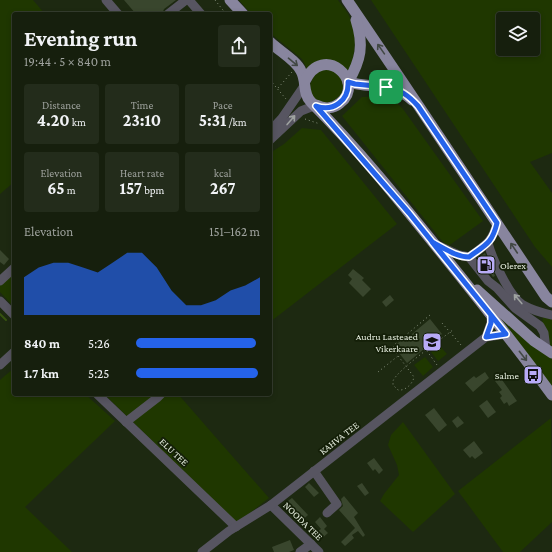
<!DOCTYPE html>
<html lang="en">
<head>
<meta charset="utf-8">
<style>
	body { margin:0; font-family:"Crimson Pro",serif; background:#232c1b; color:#f1f3f6; height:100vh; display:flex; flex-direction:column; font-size:15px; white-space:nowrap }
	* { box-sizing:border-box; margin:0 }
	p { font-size:13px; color:#9ea29d }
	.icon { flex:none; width:22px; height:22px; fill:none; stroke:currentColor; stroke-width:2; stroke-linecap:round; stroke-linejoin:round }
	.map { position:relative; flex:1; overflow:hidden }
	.drawer { position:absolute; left:12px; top:12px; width:260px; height:384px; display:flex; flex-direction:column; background:#161f0d; border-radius:4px; box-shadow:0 2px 6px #0003,0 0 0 1px #353d2e }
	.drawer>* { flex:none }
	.buttons { position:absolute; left:496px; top:12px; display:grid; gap:8px }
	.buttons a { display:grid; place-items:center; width:44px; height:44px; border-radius:4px; background:#161f0d; box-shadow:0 2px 6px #0003,0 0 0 1px #353d2e; font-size:20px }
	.pin { position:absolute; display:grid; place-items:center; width:34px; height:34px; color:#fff; margin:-17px; border-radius:8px; box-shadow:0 2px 6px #0006 }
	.round { display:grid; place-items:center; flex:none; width:42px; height:42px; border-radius:4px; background:#232c1b }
	.overview { display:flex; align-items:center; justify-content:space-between; height:68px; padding:0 12px }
	h1 { font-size:22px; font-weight:700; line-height:30px }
	.stats { display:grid; grid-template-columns:repeat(3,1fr); gap:6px; height:68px; padding:4px 12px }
	.stats div { display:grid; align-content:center; border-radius:4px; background:#232c1b; text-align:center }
	.stats b { font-size:17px; font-weight:700 }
	.stats small { font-size:11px; font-weight:400 }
	.stats p { font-size:11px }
	.chart { height:112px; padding:8px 12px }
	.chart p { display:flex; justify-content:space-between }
	.chart svg { width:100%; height:72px; margin-top:4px; fill:#2563eb; opacity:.7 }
	ul { padding:0 12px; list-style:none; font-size:13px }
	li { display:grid; grid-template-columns:64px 48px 1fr; align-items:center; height:30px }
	li i { height:10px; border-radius:5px; background:#2563eb }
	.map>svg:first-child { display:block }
</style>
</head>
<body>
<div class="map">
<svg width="552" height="552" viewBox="0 0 552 552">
	<rect width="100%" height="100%" fill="#1d2911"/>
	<!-- green -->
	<g fill="#1f3700" fill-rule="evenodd">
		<path d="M0,0h33l12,14h-31v168l-14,12z"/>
		<path d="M239,0h99c4,6 10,12 12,18 8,18 5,36 -1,53 -19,-13 -22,-15 -42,-2l-5,-10 -32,-26v-19h-19z"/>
		<path d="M371,0h181v153l-22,9 22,31v74l-17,-20zM503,19h30v30h-30z"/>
		<path d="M332,69l11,10v15l-13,9c-4,0 -9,-1 -12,-2 -13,-7 -8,-23 1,-30 4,-2 9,-1 13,-2z"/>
		<path d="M378,96l17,5 8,8 80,112 -36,26 -105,-131 20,-19z"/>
		<path d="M302,128l19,2 76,94 -127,98v-169l14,-9z"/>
		<path d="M14,272v35l-14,-15v-7z"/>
		<path d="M494,310l58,47v30z"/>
		<path d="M543,317l9,2v28l-2,-2 -8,-21z"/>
		<path d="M439,345l8,9 -9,7 -7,-9z"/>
		<path d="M425,357l8,10 -10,9 -9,-11z"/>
		<path d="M14,368v26h71l30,27 -90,86 47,45h-72v-172z"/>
		<path d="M104,394h74l91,104 -32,25z"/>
		<path d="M551,418l1,104 -32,30h-17l-45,-61z"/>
		<path d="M403,422l52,72 -42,38 -33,-31 4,-7 15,-19 -2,-10 -9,-20 3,-10z"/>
	</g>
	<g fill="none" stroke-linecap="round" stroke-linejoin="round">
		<!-- stream -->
		<path stroke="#365210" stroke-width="2" d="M0,314l6,6"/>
	</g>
	<!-- building -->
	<g fill="#39462d">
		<path d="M124,0h52l-12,9 -2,5h-26z"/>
		<path d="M0,250l9,9 -5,6 -4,-3z"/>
		<path d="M485,253l10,23 -2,1 -15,-19z"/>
		<path d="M353,269l11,9 -2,2 9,9 -8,8 -14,-14 3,-4 -4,-4z"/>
		<path d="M390,295l4,5 -8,7 -4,-5z"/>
		<path d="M430,319l12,15 -35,29 -12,-15 2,-2 -1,-1 8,-8 2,2z"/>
		<path d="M485,372l4,6 -16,14 -8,-9 9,-7 2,2z"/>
		<path d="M500,377l17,24 -8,5 -2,-4 -3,2 -4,-6 2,-2 -3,-4 3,-2 -7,-9z"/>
		<path d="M487,400l9,12 -8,6 -9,-12z"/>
		<path d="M434,408l13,17 -8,7 -14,-17z"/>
		<path d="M458,416l6,7 -7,5 -5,-7z"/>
		<path d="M474,441l9,12 -8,6 -3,-3 -2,2 -7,-8z"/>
		<path d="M374,458l9,12 -4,4 -4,-5 -2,2 -6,-8z"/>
		<path d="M309,483l10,10 -5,4 -9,-10z"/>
		<path d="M362,483l7,10 -4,3 -8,-10z"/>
		<path d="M344,496l14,17 -4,4 11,18 -2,2 -5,-6 -6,4 2,3 -9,8 -4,-4 14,-14 -16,-18 4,-4 -2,-7z"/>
		<path d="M292,498l16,17 -9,8 -7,-7 5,-5 -9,-10z"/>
		<path d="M320,517l7,9 -3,3 4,4 -8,7 -6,-6 7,-5 -6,-7z"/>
		<path d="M290,540l4,10 -5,2h-15l-2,-5z"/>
	</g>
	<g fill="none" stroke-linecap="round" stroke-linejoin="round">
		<!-- path -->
		<g stroke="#86907d" stroke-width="1" stroke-dasharray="1 3" stroke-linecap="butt">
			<path d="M215,0l11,14"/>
			<path d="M270,80l16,19"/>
			<path d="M278,88l14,-16"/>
			<path d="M305,119l15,5"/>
			<path d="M430,315l-36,30 -1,4 21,28c-1,6 -8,14 -16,13l-5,-5v-4c4,-11 50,-43 61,-52"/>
			<path d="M442,323l19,22"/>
			<path d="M427,351l10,14"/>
			<path d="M378,372l20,-16"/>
		</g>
		<!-- minor -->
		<g stroke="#575561" stroke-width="9">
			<path d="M106,0l12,14"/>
			<path d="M189,0l12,14"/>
			<path d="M168,14l18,-14"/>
			<path d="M270,131l12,-13 22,-32"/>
			<path d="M270,140l31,-29 15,-6"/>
			<path d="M488,243c4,15 21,53 35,62 9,5 19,8 29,10"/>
			<path d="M435,244l24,11 10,2c16,-12 23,-14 28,-34"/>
			<path d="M469,257l19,24 9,7 18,20 25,18 4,7 2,16"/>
			<path d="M0,281l14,-13"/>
			<path d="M0,301l14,14"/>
			<path d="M486,337l5,-14v-8"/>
			<path d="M0,365l14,-13"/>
			<path d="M97,394l139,133"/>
			<path d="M126,422l31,-24 4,-4"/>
			<path d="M314,471l23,33 -10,9"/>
			<path d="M271,505l48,47"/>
			<path d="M202,552l27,-21 42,-26 215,-168 20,-3"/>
			<path d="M300,552l11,-8"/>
		</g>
		<!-- major -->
		<g stroke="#88859e" stroke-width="11">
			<path d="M230,0l13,14"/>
			<path d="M347,0c67,98 133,198 199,297l6,5"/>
			<path d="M356,20c8,25 5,40 -8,62 23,7 44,-1 64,18"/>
			<path d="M270,42c9,9 26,18 31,29 6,10 1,22 10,31 46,46 88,98 129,149 38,47 76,95 112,144"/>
			<path d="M305,81c18,-39 62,1 35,22 -7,6 -16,6 -24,2"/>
			<path d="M477,290l57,51 18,12"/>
		</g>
	</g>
	<!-- one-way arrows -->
	<defs><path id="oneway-shaft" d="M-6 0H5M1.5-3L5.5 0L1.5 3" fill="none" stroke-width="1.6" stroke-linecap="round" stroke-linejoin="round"/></defs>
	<g stroke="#424844">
		<use href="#oneway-shaft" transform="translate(381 49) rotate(-125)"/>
		<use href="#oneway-shaft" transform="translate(293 62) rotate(40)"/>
		<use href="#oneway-shaft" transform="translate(514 248) rotate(-124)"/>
		<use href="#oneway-shaft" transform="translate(523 356) rotate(52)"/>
	</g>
	<g stroke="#9ea2a0">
		<use href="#oneway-shaft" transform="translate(291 120) rotate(-49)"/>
		<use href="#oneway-shaft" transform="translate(518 299) rotate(-130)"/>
	</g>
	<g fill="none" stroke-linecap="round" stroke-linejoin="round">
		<defs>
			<path id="route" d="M386,87c14,2 23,9 32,19l79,117c-5,21 -12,22 -28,34 -13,0 -25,-9 -37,-15l59,73v8l-5,14 20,-3 -15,-19 -82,-102 -93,-107c17,6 33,-5 32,-24l7,2 31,3"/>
		</defs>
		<!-- route casing -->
		<use href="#route" stroke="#fff" stroke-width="8"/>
		<!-- route -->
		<use href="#route" stroke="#2563eb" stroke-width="5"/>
	</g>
	<!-- icons -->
	<defs>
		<symbol id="fuel-square" viewBox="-11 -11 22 22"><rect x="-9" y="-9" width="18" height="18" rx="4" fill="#b8abf7" stroke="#141f08"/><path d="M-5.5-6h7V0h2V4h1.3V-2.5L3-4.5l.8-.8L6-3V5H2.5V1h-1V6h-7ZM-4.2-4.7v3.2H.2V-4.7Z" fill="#111"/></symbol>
		<symbol id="school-square" viewBox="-11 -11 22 22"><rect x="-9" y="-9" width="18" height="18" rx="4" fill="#b8abf7" stroke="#141f08"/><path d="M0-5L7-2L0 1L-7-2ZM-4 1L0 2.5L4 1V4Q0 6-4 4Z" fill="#111"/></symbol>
		<symbol id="bus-square" viewBox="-11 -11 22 22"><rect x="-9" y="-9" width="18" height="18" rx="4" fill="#b8abf7" stroke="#141f08"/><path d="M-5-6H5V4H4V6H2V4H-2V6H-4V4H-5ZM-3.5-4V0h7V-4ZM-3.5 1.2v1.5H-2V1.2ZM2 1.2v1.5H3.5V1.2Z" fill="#111"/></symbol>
	</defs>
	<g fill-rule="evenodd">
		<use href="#fuel-square" x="475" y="254" width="22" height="22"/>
		<use href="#school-square" x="421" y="331" width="22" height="22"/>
		<use href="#bus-square" x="522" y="364" width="22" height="22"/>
	</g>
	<g text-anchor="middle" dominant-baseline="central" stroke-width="3.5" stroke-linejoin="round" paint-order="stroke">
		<!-- poi labels -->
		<g font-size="10" fill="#e6eedf" stroke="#141f08" text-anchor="end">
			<text x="500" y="265" text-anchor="start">Olerex</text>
			<text x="418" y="336">Audru Lasteaed<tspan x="418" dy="12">Vikerkaare</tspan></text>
			<text x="519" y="375">Salme</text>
		</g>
		<!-- street labels -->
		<g font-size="10" fill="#e6eedf" stroke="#141f08">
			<text transform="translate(339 438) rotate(-38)">KAHVA TEE</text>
			<text transform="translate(174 452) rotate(43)">ELU TEE</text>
			<text transform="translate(303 521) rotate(44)">NOODA TEE</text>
		</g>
	</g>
</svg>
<div class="buttons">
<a><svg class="icon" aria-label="layers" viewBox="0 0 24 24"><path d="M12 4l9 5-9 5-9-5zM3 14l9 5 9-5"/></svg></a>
</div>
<div class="pin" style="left:386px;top:87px;background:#1e9e55"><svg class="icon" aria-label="arrive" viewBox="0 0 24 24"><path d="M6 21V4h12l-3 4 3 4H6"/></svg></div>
<section class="drawer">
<div class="overview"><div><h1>Evening run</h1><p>19:44 · 5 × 840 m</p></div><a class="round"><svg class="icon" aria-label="share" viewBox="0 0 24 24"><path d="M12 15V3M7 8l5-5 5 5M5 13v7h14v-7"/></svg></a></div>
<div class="stats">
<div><p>Distance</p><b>4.20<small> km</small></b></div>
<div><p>Time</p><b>23:10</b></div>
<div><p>Pace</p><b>5:31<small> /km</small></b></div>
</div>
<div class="stats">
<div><p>Elevation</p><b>65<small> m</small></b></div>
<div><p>Heart rate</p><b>157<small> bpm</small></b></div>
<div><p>kcal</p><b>267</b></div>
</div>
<div class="chart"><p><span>Elevation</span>151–162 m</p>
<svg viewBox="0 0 160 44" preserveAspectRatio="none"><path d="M0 44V21L10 15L20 12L30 12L40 15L50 18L60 12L70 6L80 6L90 15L100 29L110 38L120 38L130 35L140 29L150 26L160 21V44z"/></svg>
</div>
<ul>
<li><b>840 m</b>5:26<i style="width:97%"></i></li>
<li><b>1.7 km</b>5:25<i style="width:98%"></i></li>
</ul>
</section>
</div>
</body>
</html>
